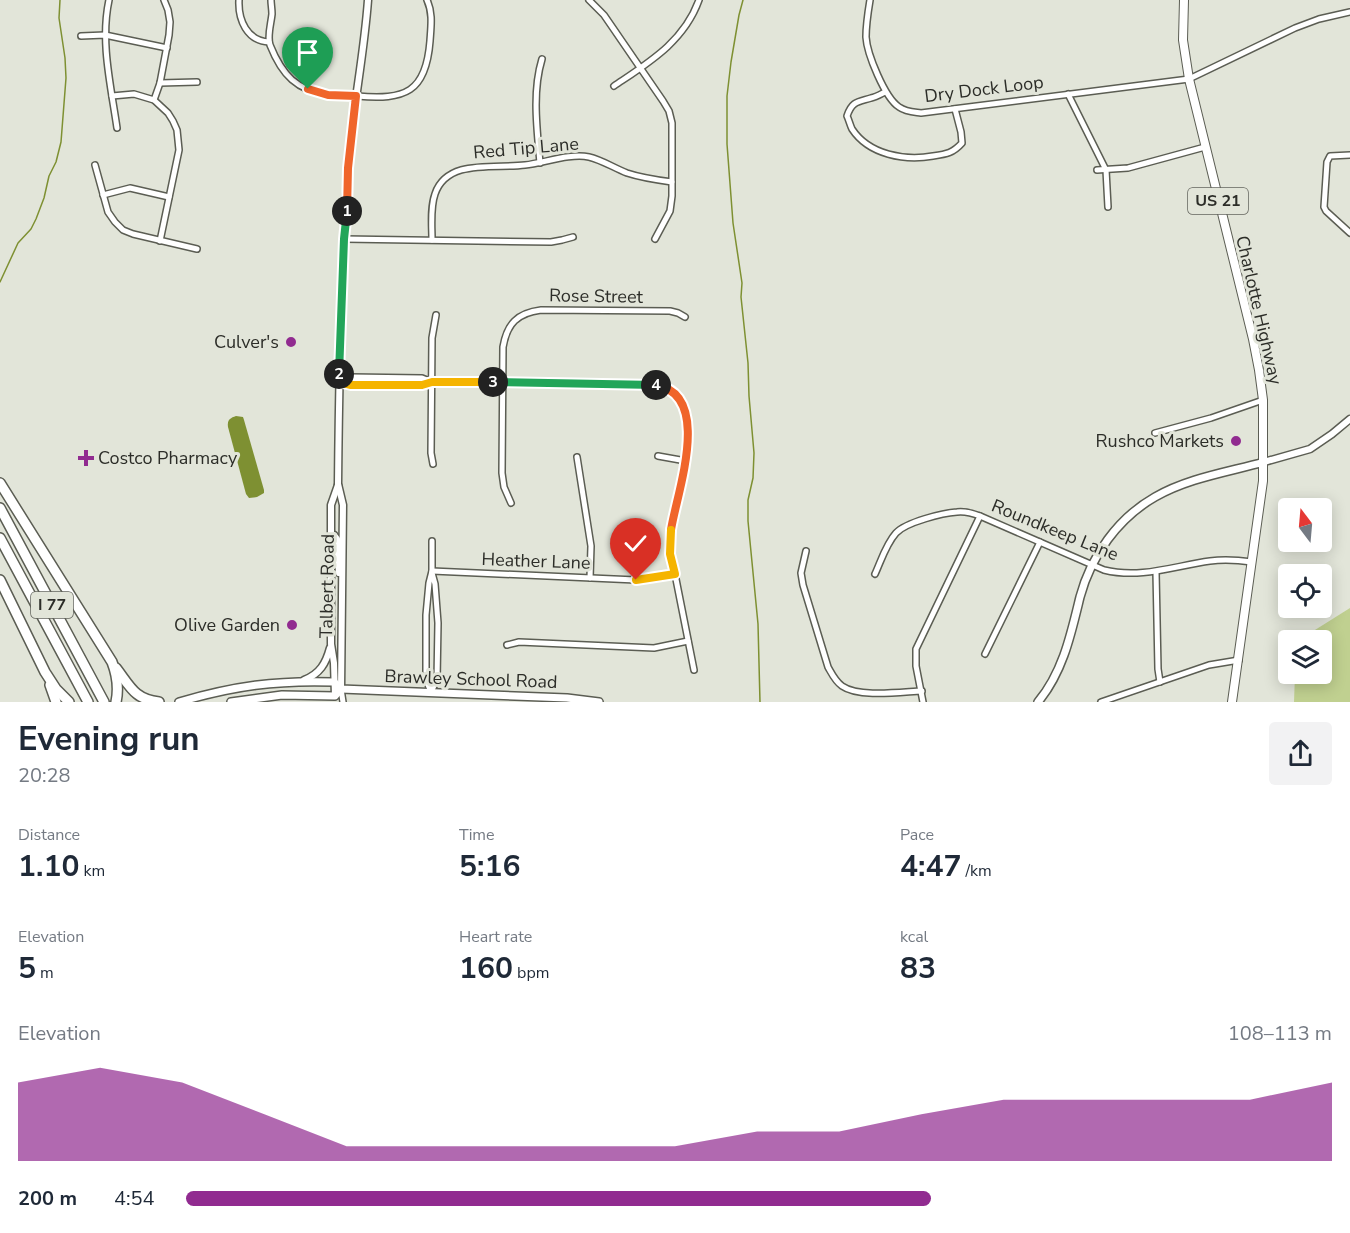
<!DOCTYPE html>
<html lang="en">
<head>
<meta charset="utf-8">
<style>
	body { margin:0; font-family:"Nunito Sans",sans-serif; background:#f2f2f3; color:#1f2937; height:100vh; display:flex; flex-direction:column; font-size:22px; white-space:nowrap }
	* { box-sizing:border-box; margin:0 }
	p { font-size:20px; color:#747a83 }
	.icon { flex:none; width:33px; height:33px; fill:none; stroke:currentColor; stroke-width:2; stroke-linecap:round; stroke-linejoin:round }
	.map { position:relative; height:702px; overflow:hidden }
	.side { display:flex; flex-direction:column; background:#fff; flex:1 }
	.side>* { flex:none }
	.needle { width:39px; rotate:344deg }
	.buttons { position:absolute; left:1278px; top:498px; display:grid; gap:12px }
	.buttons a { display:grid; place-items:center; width:54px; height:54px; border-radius:6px; background:#fff; box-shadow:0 3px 15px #0003; font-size:30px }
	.pin { position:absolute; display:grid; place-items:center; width:51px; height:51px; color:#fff; margin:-62px -26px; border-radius:50% 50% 50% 0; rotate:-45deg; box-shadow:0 0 6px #0007 }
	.pin .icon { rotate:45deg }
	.km { position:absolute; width:30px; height:30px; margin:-15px; border-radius:50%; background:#222; color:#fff; font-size:16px; line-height:30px; text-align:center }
	.round { display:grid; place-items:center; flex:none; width:63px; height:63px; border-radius:6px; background:#f2f2f3 }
	.headline { display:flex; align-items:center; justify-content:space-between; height:102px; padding:0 18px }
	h1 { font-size:33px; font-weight:700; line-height:45px }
	.stats { display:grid; grid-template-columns:repeat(3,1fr); gap:9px; height:102px; padding:6px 18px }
	.stats div { display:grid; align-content:center }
	.stats b { font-size:30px; font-weight:700 }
	.stats small { font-size:16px; font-weight:400 }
	.stats p { font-size:16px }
	.chart { height:168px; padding:12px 18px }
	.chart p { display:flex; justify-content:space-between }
	.chart svg { width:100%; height:108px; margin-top:6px; fill:#912b90; opacity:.7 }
	ul { padding:0 18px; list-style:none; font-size:20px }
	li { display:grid; grid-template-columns:96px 72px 1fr; align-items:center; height:45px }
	li i { height:15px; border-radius:8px; background:#912b90 }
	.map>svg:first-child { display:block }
</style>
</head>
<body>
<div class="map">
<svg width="1350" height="702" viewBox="0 0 1350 702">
	<rect width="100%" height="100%" fill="#e2e5d9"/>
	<!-- green -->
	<path fill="#c0d090" d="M1350,608v94h-56l1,-28h27v-34h-23z"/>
	<!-- water -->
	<path fill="#7e9032" d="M236,416l7,1 1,3 20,70v3l-7,4 -8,1 -3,-4 -18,-67c-1,-7 2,-9 8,-11z"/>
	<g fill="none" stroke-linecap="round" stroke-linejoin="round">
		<!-- stream -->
		<g stroke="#7e9032" stroke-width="1.5">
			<path d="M743,0l-4,15 -8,47 -4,34v48l6,79 9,60 -1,14 7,66 1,33 5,57 -1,25 -5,22v21l10,103 2,78"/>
			<path d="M0,282l18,-39 13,-14 5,-10 8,-21 5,-22 7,-14 5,-20 5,-64 -1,-20 -6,-40 1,-18"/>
		</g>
		<defs>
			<g id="minor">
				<path d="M109,0c-9,42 2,86 8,128"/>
				<path d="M239,0c-1,20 8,41 30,42"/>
				<path d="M271,0c0,4 1,9 1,14 -1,10 -5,22 -2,31 12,30 27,46 59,50 9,2 19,1 28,1 48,4 69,-3 73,-55 1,-15 3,-28 -3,-41"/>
				<path d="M589,0l15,15 59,86 6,10 3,12v73l-2,15 -15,28"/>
				<path d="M870,0c-2,12 -4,25 -4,37 1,17 19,61 33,70 7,5 15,5 22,6l268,-34 106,-51 24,-9 31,-7"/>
				<path d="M81,36l24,-1 62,13"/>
				<path d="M160,83l37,-1"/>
				<path d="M614,86c34,-23 70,-44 85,-86"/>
				<path d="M885,92c-4,2 -9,5 -14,6 -13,4 -19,3 -24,18 2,4 3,9 5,13 17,26 53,32 81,27 14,-2 20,-3 29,-13l-1,-11 -6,-23"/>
				<path d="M1068,94l38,76 2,37"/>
				<path d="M112,96l22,-2 20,6 14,13 5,8 4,9 2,20 -19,91"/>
				<path d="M154,100l6,-17 9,-48 1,-13 -2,-12 -4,-10"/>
				<path d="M1350,155l-20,1 -3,6 -3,45 2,4 24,22"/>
				<path d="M540,163c-3,-34 -8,-71 2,-104"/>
				<path d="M95,165l13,47 7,10 8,8 10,4 64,15"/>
				<path d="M1097,170l31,-2 77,-21"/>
				<path d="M103,195l27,-7 39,9"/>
				<path d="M344,239l207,3 11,-2 11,-3"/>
				<path d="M432,240c0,-14 -2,-32 3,-46 12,-36 61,-25 90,-29 19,-2 45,-12 64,-8 13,3 25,11 38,16 15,5 30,7 45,9"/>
				<path d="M339,382l12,3h71l10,-3 219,2c33,6 37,24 36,54 0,11 0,23 -2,33 -4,20 -12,39 -14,59 -1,8 -1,16 0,24l23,116"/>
				<path d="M339,382l12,-5 71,1 10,4"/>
				<path d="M1155,433l56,-15 52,-18"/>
				<path d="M658,456l28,5"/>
				<path d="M577,457l14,89 -1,32"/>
				<path d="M433,464l-2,-11 1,-115 4,-23"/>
				<path d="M511,503l-7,-16 -2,-14 1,-126c4,-23 14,-34 38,-37l129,1 8,2 7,4"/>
				<path d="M806,551l-5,22 2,12 25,82c4,7 7,14 14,19 17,12 59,6 80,5"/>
				<path d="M432,571l204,9 39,-6"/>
				<path d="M1156,572l2,97 2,13"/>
				<path d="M875,574c6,-13 11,-30 21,-41 10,-11 47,-20 61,-21 8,-1 15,1 23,4l124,54c37,9 70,-4 106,-9 14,-2 28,-1 42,1"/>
				<path d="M507,645l12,-3 135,6 34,-7"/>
				<path d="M985,654l55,-112"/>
				<path d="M341,689l2,13"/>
				<path d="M431,692l-5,-12v-65l3,-32 3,-12v-30"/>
				<path d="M431,692l6,-12 1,-57 -3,-39 -3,-11"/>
				<path d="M923,702l-7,-36v-17l64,-133"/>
				<path d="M1101,702l108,-37 30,-5"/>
			</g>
			<g id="tertiary">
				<path d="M1264,462l46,-13 22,-15 18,-15"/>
				<path d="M331,534l3,1 3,4 2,34"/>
				<path d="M304,680c16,-6 22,-17 26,-32"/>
				<path d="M341,689l2,-184 -5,-21c1,-105 3,-211 10,-316 4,-56 16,-112 20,-168"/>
				<path d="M335,696l-1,-33 -3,-19v-139l7,-20"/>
			</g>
			<g id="secondary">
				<path d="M179,702c55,-16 97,-22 155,-20l7,7 226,9 32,4"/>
				<path d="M231,702l51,-7 53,1 6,-7"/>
				<path d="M1038,702c25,-30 33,-68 42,-105 11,-41 38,-79 75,-100 33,-19 73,-25 109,-35"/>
			</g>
			<path id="primary" d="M1184,0l-1,40 6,39 64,260 6,31 4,30v81l-31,221"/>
			<g id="motorway">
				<path d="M0,483l112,179c5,13 7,26 4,40"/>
				<path d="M0,508l104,194"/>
				<path d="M0,538l88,164"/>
				<path d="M0,580l45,92 11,17 13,13"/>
				<path d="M116,668c14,18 18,31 43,34"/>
				<path d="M50,685l6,17"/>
			</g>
		</defs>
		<!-- minor casing -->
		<use href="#minor" stroke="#5b5d53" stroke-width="8"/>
		<!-- tertiary casing -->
		<use href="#tertiary" stroke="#5b5d53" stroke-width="9"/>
		<!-- secondary casing -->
		<use href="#secondary" stroke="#5b5d53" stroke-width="10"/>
		<!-- primary casing -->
		<use href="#primary" stroke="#5b5d53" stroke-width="10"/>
		<!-- motorway casing -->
		<use href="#motorway" stroke="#5b5d53" stroke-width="12"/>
		<!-- minor -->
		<use href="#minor" stroke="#fff" stroke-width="5"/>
		<!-- tertiary -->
		<use href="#tertiary" stroke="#fff" stroke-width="6"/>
		<!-- secondary -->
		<use href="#secondary" stroke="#fff" stroke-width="7"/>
		<!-- primary -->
		<use href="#primary" stroke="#fff" stroke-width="8"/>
		<!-- motorway -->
		<use href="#motorway" stroke="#fff" stroke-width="9"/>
	</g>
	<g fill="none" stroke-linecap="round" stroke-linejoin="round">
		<defs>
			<path id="split-1" d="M308,89l20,6 28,1 -8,72 -1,43"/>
			<path id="split-2" d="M339,374l5,-135 3,-28"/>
			<path id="split-3" d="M339,374v8l12,3h71l10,-3h61"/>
			<path id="split-4" d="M493,382l163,3"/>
			<path id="split-5" d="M656,385c58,10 20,110 15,145"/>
			<path id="split-6" d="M636,580l39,-6 -5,-20 1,-24"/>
		</defs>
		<!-- split-1 casing -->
		<use href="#split-1" stroke="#fff" stroke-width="12"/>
		<!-- split-2 casing -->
		<use href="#split-2" stroke="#fff" stroke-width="12"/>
		<!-- split-3 casing -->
		<use href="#split-3" stroke="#fff" stroke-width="12"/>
		<!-- split-4 casing -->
		<use href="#split-4" stroke="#fff" stroke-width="12"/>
		<!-- split-5 casing -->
		<use href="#split-5" stroke="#fff" stroke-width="12"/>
		<!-- split-6 casing -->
		<use href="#split-6" stroke="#fff" stroke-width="12"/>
		<!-- split-1 -->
		<use href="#split-1" stroke="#f0652b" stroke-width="8"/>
		<!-- split-2 -->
		<use href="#split-2" stroke="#22a559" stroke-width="8"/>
		<!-- split-3 -->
		<use href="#split-3" stroke="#f5b400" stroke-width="8"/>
		<!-- split-4 -->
		<use href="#split-4" stroke="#22a559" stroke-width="8"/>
		<!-- split-5 -->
		<use href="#split-5" stroke="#f0652b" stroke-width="8"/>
		<!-- split-6 -->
		<use href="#split-6" stroke="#f5b400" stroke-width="8"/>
	</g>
	<!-- markers -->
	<g fill="#912b90" stroke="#e2e5d9" stroke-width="2">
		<circle cx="291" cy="342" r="6"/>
		<circle cx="1236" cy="441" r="6"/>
		<path d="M83 449h6v6h6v6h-6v6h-6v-6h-6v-6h6z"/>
		<circle cx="292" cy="625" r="6"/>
	</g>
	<g text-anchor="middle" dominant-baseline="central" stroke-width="6" stroke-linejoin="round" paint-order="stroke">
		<!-- shield labels -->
		<g fill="#e2e5d9" stroke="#63645d" stroke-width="1.5">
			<rect x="1188" y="188" width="60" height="26" rx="4.5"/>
			<rect x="31" y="592" width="42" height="26" rx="4.5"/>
		</g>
		<g font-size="16" font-weight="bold" fill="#2c2d28">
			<text x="1218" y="201">US 21</text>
			<text x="52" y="605">I 77</text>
		</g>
		<!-- street labels -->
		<g font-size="18" fill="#2c2d28" stroke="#e2e5d9">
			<text transform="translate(984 89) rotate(-7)">Dry Dock Loop</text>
			<text transform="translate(526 148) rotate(-5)">Red Tip Lane</text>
			<text transform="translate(596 296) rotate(1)">Rose Street</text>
			<text transform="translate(1259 310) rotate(77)">Charlotte Highway</text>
			<text transform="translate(1055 530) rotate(22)">Roundkeep Lane</text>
			<text transform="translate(536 561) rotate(2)">Heather Lane</text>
			<text transform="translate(327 586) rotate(-89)">Talbert Road</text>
			<text transform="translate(471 679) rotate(2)">Brawley School Road</text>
		</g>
		<!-- poi labels -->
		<g font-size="18" fill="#2c2d28" stroke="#e2e5d9" text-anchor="end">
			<text x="279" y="342">Culver's</text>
			<text x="1224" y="441">Rushco Markets</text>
			<text x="98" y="458" text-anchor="start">Costco Pharmacy</text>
			<text x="280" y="625">Olive Garden</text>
		</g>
	</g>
</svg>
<div class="buttons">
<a><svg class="needle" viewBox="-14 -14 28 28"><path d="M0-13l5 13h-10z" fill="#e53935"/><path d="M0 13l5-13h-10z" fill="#747a83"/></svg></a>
<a><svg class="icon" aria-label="locate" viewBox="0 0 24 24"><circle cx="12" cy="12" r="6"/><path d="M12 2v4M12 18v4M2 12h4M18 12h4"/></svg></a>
<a><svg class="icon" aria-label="layers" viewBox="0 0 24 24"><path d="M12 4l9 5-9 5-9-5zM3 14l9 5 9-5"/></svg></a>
</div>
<div class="pin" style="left:308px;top:89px;background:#1e9e55"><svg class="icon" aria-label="arrive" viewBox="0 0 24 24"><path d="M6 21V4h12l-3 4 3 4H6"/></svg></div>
<div class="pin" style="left:636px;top:580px;background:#d93025"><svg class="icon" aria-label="check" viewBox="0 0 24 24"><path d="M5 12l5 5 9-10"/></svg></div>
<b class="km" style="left:347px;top:211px">1</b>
<b class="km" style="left:339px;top:374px">2</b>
<b class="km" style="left:493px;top:382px">3</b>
<b class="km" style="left:656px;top:385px">4</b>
</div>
<section class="side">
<div class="headline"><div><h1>Evening run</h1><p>20:28</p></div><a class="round"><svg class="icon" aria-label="share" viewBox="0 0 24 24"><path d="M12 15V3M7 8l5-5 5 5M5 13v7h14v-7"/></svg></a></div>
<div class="stats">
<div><p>Distance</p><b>1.10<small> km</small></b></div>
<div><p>Time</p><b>5:16</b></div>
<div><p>Pace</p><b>4:47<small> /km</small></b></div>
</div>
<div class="stats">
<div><p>Elevation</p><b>5<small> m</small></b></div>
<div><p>Heart rate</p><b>160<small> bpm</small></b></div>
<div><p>kcal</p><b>83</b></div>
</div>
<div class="chart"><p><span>Elevation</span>108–113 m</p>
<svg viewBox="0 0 160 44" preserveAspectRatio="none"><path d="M0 44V12L10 6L20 12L30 25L40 38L50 38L60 38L70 38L80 38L90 32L100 32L110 25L120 19L130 19L140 19L150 19L160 12V44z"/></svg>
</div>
<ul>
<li><b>200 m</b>4:54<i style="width:65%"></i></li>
</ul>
</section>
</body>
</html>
